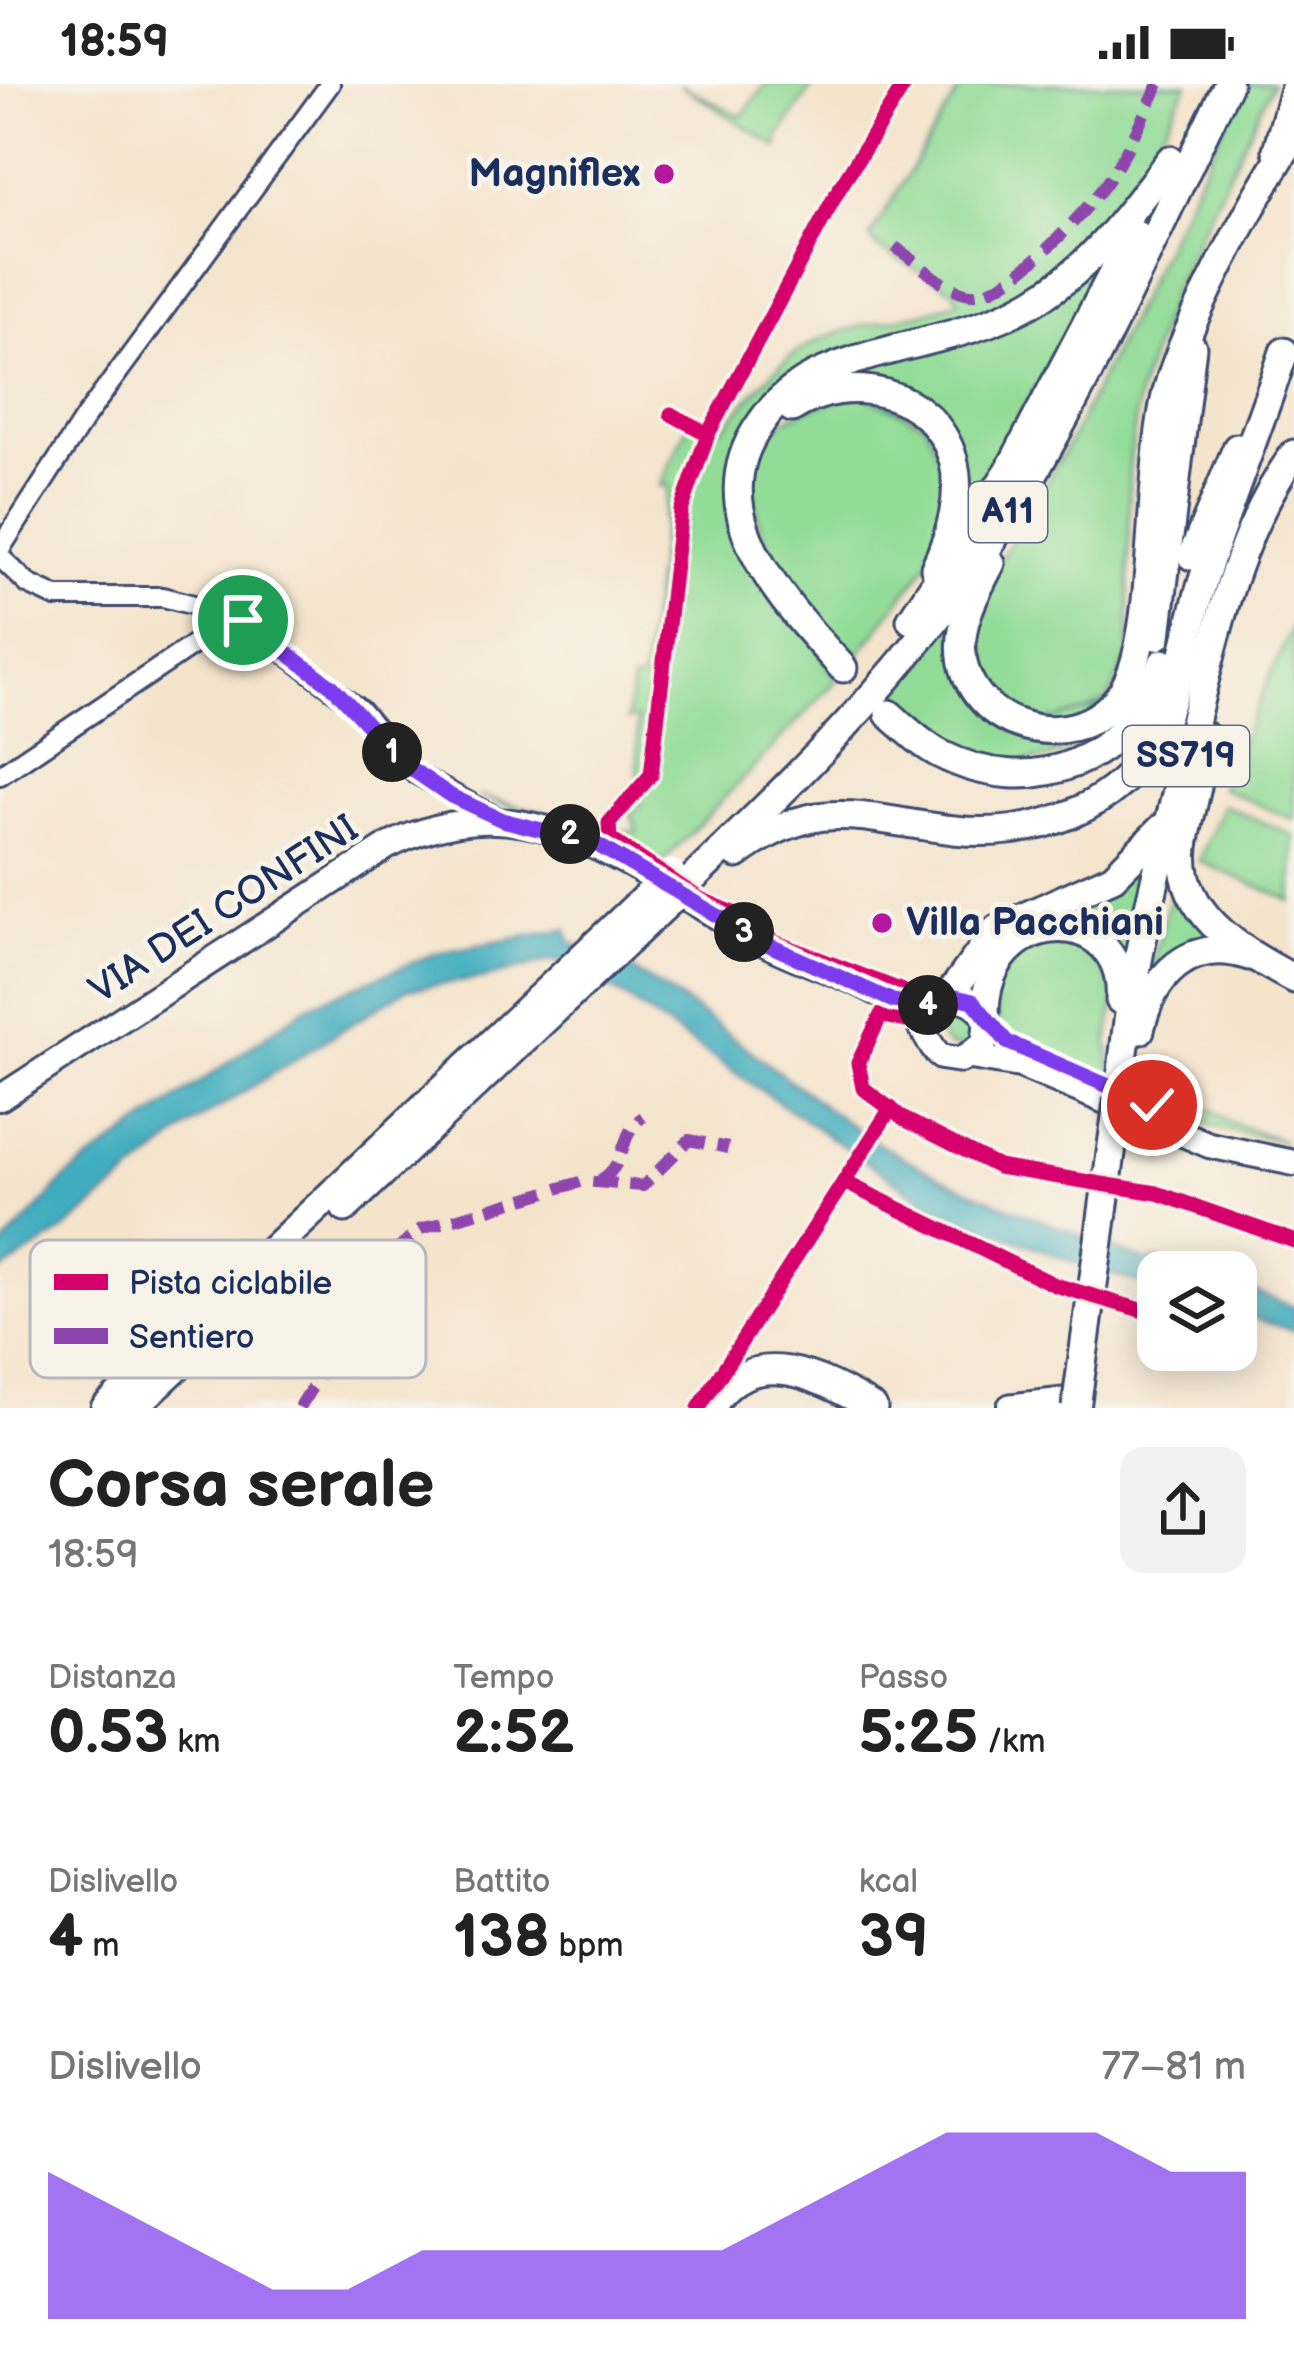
<!DOCTYPE html>
<html lang="it">
<head>
<meta charset="utf-8">
<style>
	body { margin:0; font-family:"Balsamiq Sans",sans-serif; background:#f2f2f2; color:#222; height:100vh; display:flex; flex-direction:column; font-size:45px; white-space:nowrap }
	* { box-sizing:border-box; margin:0 }
	p { font-size:39px; color:#767676 }
	.icon { flex:none; width:66px; height:66px; fill:none; stroke:currentColor; stroke-width:2; stroke-linecap:round; stroke-linejoin:round }
	.map { position:relative; height:1324px; overflow:hidden }
	.details { display:flex; flex-direction:column; background:#fff; flex:1 }
	.details>* { flex:none }
	.controls { position:absolute; left:1137px; top:1167px; display:grid; gap:24px }
	.controls a { display:grid; place-items:center; width:120px; height:120px; border-radius:24px; background:#fff; box-shadow:0 6px 30px #0003; font-size:60px }
	.pin { position:absolute; display:grid; place-items:center; width:102px; height:102px; color:#fff; margin:-51px; border:6px solid #fff; border-radius:50%; box-shadow:0 3px 12px #0007 }
	.km { position:absolute; width:60px; height:60px; margin:-30px; border-radius:50%; background:#222; color:#fff; font-size:33px; line-height:60px; text-align:center }
	.round { display:grid; place-items:center; flex:none; width:126px; height:126px; border-radius:24px; background:#f2f2f2 }
	.summary { display:flex; align-items:center; justify-content:space-between; height:204px; padding:0 48px }
	h1 { font-size:66px; font-weight:700; line-height:90px }
	.figures { display:grid; grid-template-columns:repeat(3,1fr); gap:18px; height:204px; padding:12px 48px }
	.figures div { display:grid; align-content:center }
	.figures b { font-size:60px; font-weight:700 }
	.figures small { font-size:33px; font-weight:400 }
	.figures p { font-size:33px }
	.chart { height:336px; padding:24px 48px }
	.chart p { display:flex; justify-content:space-between }
	.chart svg { width:100%; height:216px; margin-top:12px; fill:#7c3aed; opacity:.7 }
	.status { display:flex; justify-content:space-between; align-items:center; height:84px; padding:0 60px; background:#fff; direction:ltr }
	.status svg { height:33px; fill:currentColor }
	.map>svg:first-child { display:block }
</style>
</head>
<body>
<div class="status"><b>18:59</b><svg viewBox="0 0 49 12"><path d="M0 12V9h3v3zM5 12V6h3v6zM10 12V3h3v9zM15 12V0h3v12zM26 1h20v11H26zM47 4h2v5h-2z"/></svg></div>
<div class="map">
<svg width="1294" height="1324" viewBox="0 0 1294 1324">
	<rect width="100%" height="100%" fill="#f7f3e8"/>
	<filter id="ink" filterUnits="userSpaceOnUse"><feTurbulence type="fractalNoise" baseFrequency=".00833" numOctaves="2"/><feDisplacementMap in="SourceGraphic" scale="24" xChannelSelector="R" yChannelSelector="G"/><feConvolveMatrix kernelMatrix="1 2 1 2 8 2 1 2 1" color-interpolation-filters="sRGB"/></filter>
	<filter id="wash" filterUnits="userSpaceOnUse"><feTurbulence type="fractalNoise" baseFrequency=".004" numOctaves="4" result="noise"/><feDisplacementMap in="SourceGraphic" scale="48" xChannelSelector="R" yChannelSelector="G"/><feGaussianBlur stdDeviation="2.7" result="paint"/><feColorMatrix in="noise" values="0 0 0 0 0 0 0 0 0 0 0 0 0 0 0 0 0 1.4 0 .05"/><feComposite in="paint" operator="in"/></filter>
	<g filter="url(#wash)">
		<rect width="100%" height="100%" fill="#f4e4cc"/>
		<!-- green -->
		<g fill="#93dc98" stroke="#57867b" stroke-width="3">
			<path d="M679,0l62,32 25,-32h48l-36,54v10z"/>
			<path d="M963,0h225l-73,135 -87,79 -235,85 -62,120 106,177 -177,185 -49,-27 -2,-8 28,2 -6,-19 8,-6 -2,-88 -10,1 5,-38 10,-4 26,-193 -8,1 31,-67 16,9 15,-1c27,-23 44,-54 74,-74 50,-34 111,-29 163,-53l-6,-10 -75,-42 -8,-11z"/>
			<path d="M1244,0h28l-98,203 -35,105 -10,77v185l-21,46 -55,25 -59,-23 -25,-55 32,-89 69,-117z"/>
			<path d="M1094,183l6,4 -140,257 -20,-108 -126,-36z"/>
			<path d="M859,310l66,29 25,59 -22,81 -72,95c-11,-15 -32,-25 -45,-43 -39,-49 -97,-148 -22,-197 19,-12 49,-17 70,-24z"/>
			<path d="M961,525l-5,35 56,86 120,-31c-72,90 -166,77 -240,-2z"/>
			<path d="M1294,538v198l-73,-32z"/>
			<path d="M478,712l128,30 1,10c-41,-18 -88,-22 -129,-40z"/>
			<path d="M1223,721l71,31 -2,65 -93,-40z"/>
			<path d="M1149,774l-19,108 -84,-44 -65,71 -23,-4 26,-39z"/>
			<path d="M1174,795l47,62 -67,30 -2,-4z"/>
			<path d="M1034,853l55,7 27,51 -8,47 4,29 56,10 62,41 54,19 -68,-13 -214,-94 -11,-44z"/>
			<circle cx="958" cy="946" r="18"/>
		</g>
		<!-- water -->
		<g fill="#40adbf" stroke="#2e6e8e" stroke-width="3">
			<path d="M567,845l3,13c109,40 195,126 291,190 88,58 189,90 285,129l16,-2 36,13h-40v17l-80,-25 -145,-57 -317,-215 -63,-32 -67,18 -79,11 -214,135 -131,108 -62,40v-23l68,-73 241,-171 127,-52z"/>
			<path d="M1236,1200l58,23v24l-58,-18z"/>
		</g>
	</g>
	<g filter="url(#ink)">
		<g fill="none" stroke-linecap="round" stroke-linejoin="round">
			<defs>
				<g id="minor">
					<path d="M0,465l86,-133 244,-332"/>
					<path d="M0,473l28,27 28,13h107l73,19 124,94 54,63 88,47"/>
					<path d="M0,691l236,-159"/>
				</g>
				<g id="major">
					<path d="M971,973l49,8 189,80 85,18"/>
					<path d="M0,1014l388,-252c150,-75 255,35 380,99 45,23 102,36 141,68 16,12 17,31 32,44l20,3 23,-16 3,-24c-20,-39 -55,-11 -94,-19"/>
				</g>
				<g id="highway">
					<path d="M1277,66l17,-60"/>
					<path d="M792,324c56,-37 141,-18 161,51 10,37 -3,76 -18,109"/>
					<path d="M1192,472l45,-108"/>
					<path d="M991,479c-11,21 -24,45 -28,67 -17,91 109,137 159,62 37,-56 24,-225 46,-304 20,-70 86,-190 126,-252"/>
					<path d="M911,536l98,-149 125,-238"/>
					<path d="M1157,552l35,-289"/>
					<path d="M843,584c-58,-64 -146,-154 -83,-244 14,-22 39,-42 63,-52 67,-29 144,-32 208,-69 60,-34 98,-90 139,-143"/>
					<path d="M889,630c16,14 32,30 51,40 94,48 191,6 223,-91"/>
					<path d="M1206,653c-4,36 -14,68 -21,103 -13,71 56,111 109,139"/>
					<path d="M737,770c82,-61 127,-34 217,-24 77,9 167,-20 203,-95 24,-50 30,-106 47,-158 25,-76 55,-150 80,-225"/>
					<path d="M686,801c95,-91 187,-181 266,-287 115,-155 191,-342 276,-514"/>
					<path d="M947,914l50,-69 116,-52 49,-49"/>
					<path d="M985,931c-1,-111 142,-114 135,-15"/>
					<path d="M1140,946c12,-54 49,-94 109,-74"/>
					<path d="M1122,989c10,-112 39,-218 66,-326 25,-99 45,-208 106,-293"/>
					<path d="M345,1124l324,-306"/>
					<path d="M105,1324l547,-517"/>
					<path d="M133,1324l62,-58"/>
					<path d="M711,1324c39,-68 111,-31 162,0"/>
					<path d="M1011,1324l53,-6"/>
				</g>
			</defs>
			<!-- minor casing -->
			<use href="#minor" stroke="#3c4a6e" stroke-width="24"/>
			<!-- major casing -->
			<use href="#major" stroke="#3c4a6e" stroke-width="30"/>
			<!-- highway casing -->
			<use href="#highway" stroke="#3c4a6e" stroke-width="33"/>
			<!-- minor -->
			<use href="#minor" stroke="#fff" stroke-width="18"/>
			<!-- major -->
			<use href="#major" stroke="#fff" stroke-width="24"/>
			<!-- highway -->
			<use href="#highway" stroke="#fff" stroke-width="27"/>
			<defs>
				<g id="highway-bridge">
					<path d="M652,807l19,-18"/>
					<path d="M669,818l17,-17"/>
					<path d="M1076,1324l46,-335"/>
				</g>
			</defs>
			<!-- highway-bridge casing -->
			<use href="#highway-bridge" stroke="#3c4a6e" stroke-width="33" stroke-linecap="butt"/>
			<!-- highway-bridge -->
			<use href="#highway-bridge" stroke="#fff" stroke-width="27"/>
			<!-- quiet -->
			<g stroke="#8e44ad" stroke-width="12" stroke-dasharray="24 12" stroke-linecap="butt">
				<path d="M895,163c20,13 55,48 79,47 38,-1 111,-81 133,-112 21,-30 35,-65 52,-98"/>
				<path d="M600,1096c28,-15 19,-48 43,-63"/>
				<path d="M299,1324l102,-162 20,-17 163,-48 59,5 46,-46 39,8"/>
			</g>
			<defs>
				<g id="cycleway">
					<path d="M671,330l37,20 -27,77 -30,264 -42,48 1,16 90,60 61,26 11,16 141,54 -7,26 -25,-6 -23,48 5,25 41,31 94,48 159,26 137,48"/>
					<path d="M708,350l131,-245 66,-105"/>
					<path d="M844,1098l211,103 103,30"/>
					<path d="M699,1324l192,-300"/>
				</g>
			</defs>
			<!-- cycleway casing -->
			<use href="#cycleway" stroke="#f7f3e8" stroke-width="22"/>
			<!-- cycleway -->
			<use href="#cycleway" stroke="#d6006c" stroke-width="15"/>
		</g>
	</g>
	<g fill="none" stroke-linecap="round" stroke-linejoin="round" filter="url(#ink)">
		<defs>
			<path id="route" d="M243,536l90,67 71,77 47,32 51,24 92,23 168,99 131,59 34,5 29,-9 17,4 34,41 145,63"/>
		</defs>
		<!-- route casing -->
		<use href="#route" stroke="#fff" stroke-width="24"/>
		<!-- route -->
		<use href="#route" stroke="#7c3aed" stroke-width="15"/>
	</g>
	<!-- markers -->
	<g fill="#b5179e" stroke="#f7f3e8" stroke-width="4.5">
		<circle cx="664" cy="90" r="12"/>
		<circle cx="882" cy="839" r="12"/>
	</g>
	<g text-anchor="middle" dominant-baseline="central" stroke-width="10" stroke-linejoin="round" paint-order="stroke">
		<!-- shield labels -->
		<g fill="#f7f3e8" stroke="#5d6a87" stroke-width="3">
			<rect x="969" y="398" width="78" height="60" rx="9"/>
			<rect x="1123" y="642" width="126" height="60" rx="9"/>
		</g>
		<g font-size="36" font-weight="bold" fill="#1b2f5e">
			<text x="1008" y="428">A11</text>
			<text x="1186" y="672">SS719</text>
		</g>
		<!-- poi labels -->
		<g font-size="39" font-weight="bold" fill="#1b2f5e" stroke="#f7f3e8" text-anchor="end">
			<text x="640" y="90">Magniflex</text>
			<text x="906" y="839" text-anchor="start">Villa Pacchiani</text>
		</g>
		<!-- street labels -->
		<g font-size="39" fill="#1b2f5e" stroke="#f7f3e8">
			<text transform="translate(224 826) rotate(-33)">VIA DEI CONFINI</text>
		</g>
	</g>
	<!-- legend -->
	<rect x="30" y="1156" width="396" height="138" rx="18" fill="#f7f3e8" stroke="#b5b8bf" stroke-width="3"/>
	<rect x="54" y="1190" width="54" height="16" fill="#d6006c"/>
	<rect x="54" y="1244" width="54" height="16" fill="#8e44ad"/>
	<g font-size="33" fill="#1b2f5e">
		<text x="129" y="1210">Pista ciclabile</text>
		<text x="129" y="1264">Sentiero</text>
	</g>
</svg>
<div class="controls">
<a><svg class="icon" aria-label="layers" viewBox="0 0 24 24"><path d="M12 4l9 5-9 5-9-5zM3 14l9 5 9-5"/></svg></a>
</div>
<div class="pin" style="left:243px;top:536px;background:#1e9e55"><svg class="icon" aria-label="arrive" viewBox="0 0 24 24"><path d="M6 21V4h12l-3 4 3 4H6"/></svg></div>
<div class="pin" style="left:1152px;top:1021px;background:#d93025"><svg class="icon" aria-label="check" viewBox="0 0 24 24"><path d="M5 12l5 5 9-10"/></svg></div>
<b class="km" style="left:392px;top:668px">1</b>
<b class="km" style="left:570px;top:750px">2</b>
<b class="km" style="left:744px;top:848px">3</b>
<b class="km" style="left:928px;top:921px">4</b>
</div>
<section class="details">
<div class="summary"><div><h1>Corsa serale</h1><p>18:59</p></div><a class="round"><svg class="icon" aria-label="share" viewBox="0 0 24 24"><path d="M12 15V3M7 8l5-5 5 5M5 13v7h14v-7"/></svg></a></div>
<div class="figures">
<div><p>Distanza</p><b>0.53<small> km</small></b></div>
<div><p>Tempo</p><b>2:52</b></div>
<div><p>Passo</p><b>5:25<small> /km</small></b></div>
</div>
<div class="figures">
<div><p>Dislivello</p><b>4<small> m</small></b></div>
<div><p>Battito</p><b>138<small> bpm</small></b></div>
<div><p>kcal</p><b>39</b></div>
</div>
<div class="chart"><p><span>Dislivello</span>77–81 m</p>
<svg viewBox="0 0 160 44" preserveAspectRatio="none"><path d="M0 44V14L10 22L20 30L30 38L40 38L50 30L60 30L70 30L80 30L90 30L100 22L110 14L120 6L130 6L140 6L150 14L160 14V44z"/></svg>
</div>
</section>
</body>
</html>
